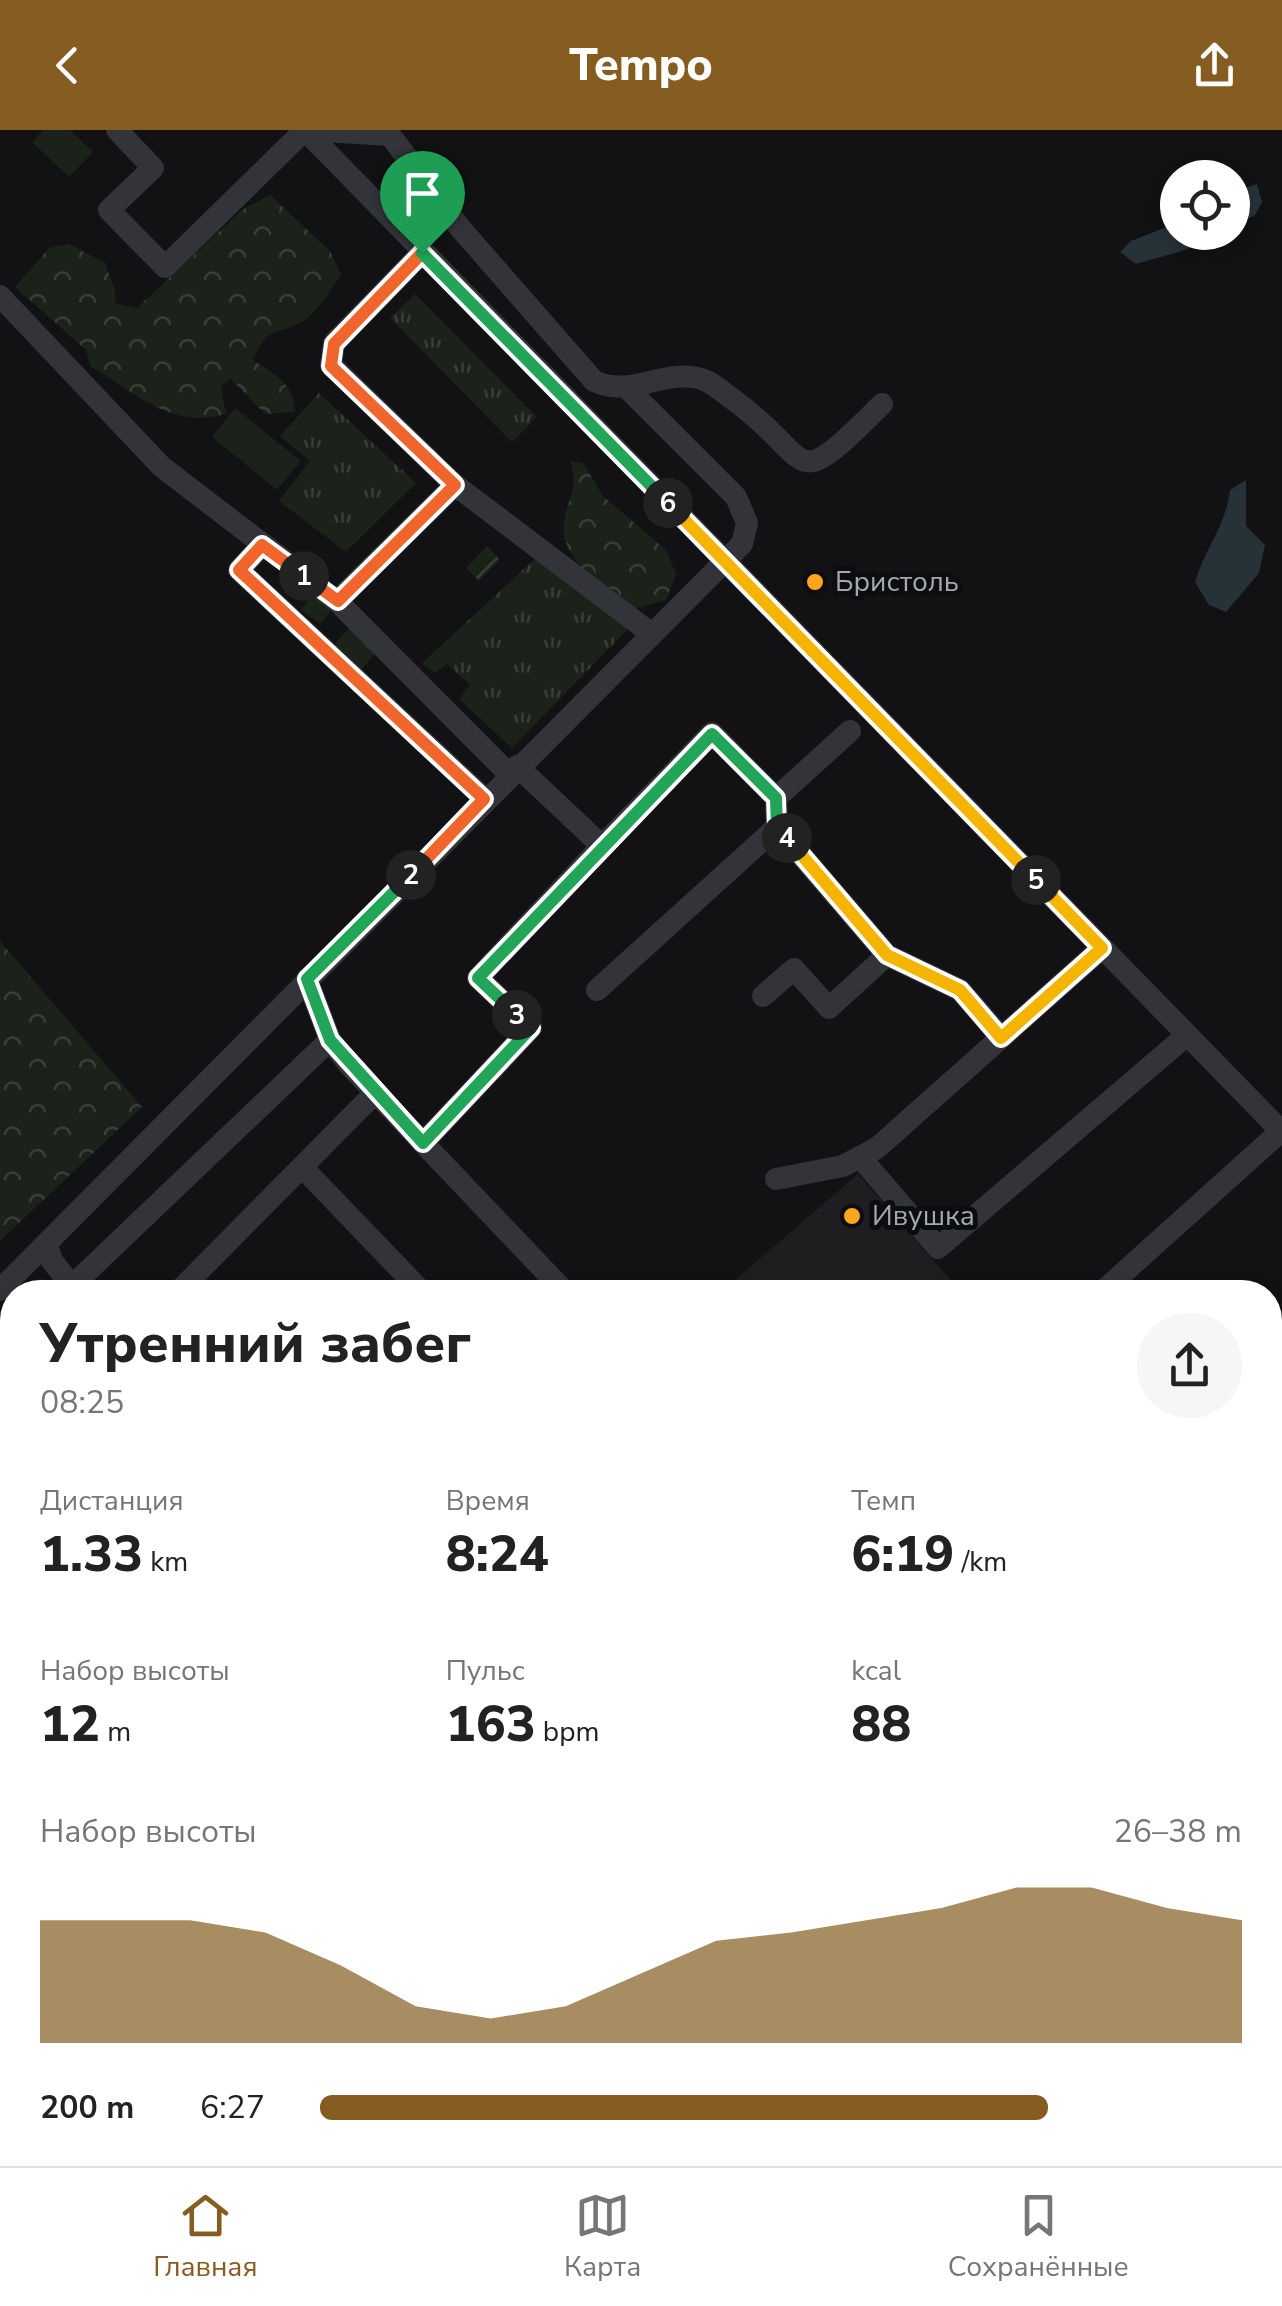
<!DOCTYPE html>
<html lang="ru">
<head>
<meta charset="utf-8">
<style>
	body { margin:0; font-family:"Nunito Sans",sans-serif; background:#f6f6f6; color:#222; height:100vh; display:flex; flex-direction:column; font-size:38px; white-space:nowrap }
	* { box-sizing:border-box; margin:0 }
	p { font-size:32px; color:#767676 }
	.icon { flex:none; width:55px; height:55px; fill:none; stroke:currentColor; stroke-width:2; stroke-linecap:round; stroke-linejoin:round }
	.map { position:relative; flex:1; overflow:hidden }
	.panel { position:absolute; left:0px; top:1150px; width:1282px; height:888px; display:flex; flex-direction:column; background:#fff; border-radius:40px 40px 0 0; box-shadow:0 5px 15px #0003 }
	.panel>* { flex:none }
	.fabs { position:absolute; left:1160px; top:30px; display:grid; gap:20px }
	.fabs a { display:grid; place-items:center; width:90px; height:90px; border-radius:50%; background:#fff; box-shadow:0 5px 15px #0003; font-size:50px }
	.pin { position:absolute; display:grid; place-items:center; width:85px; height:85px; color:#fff; margin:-102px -42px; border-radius:50% 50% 50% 0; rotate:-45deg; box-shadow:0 0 10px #0007 }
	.pin .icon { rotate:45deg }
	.km { position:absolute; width:50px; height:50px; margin:-25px; border-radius:50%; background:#222; color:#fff; font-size:28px; line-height:50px; text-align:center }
	.round { display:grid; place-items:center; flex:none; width:105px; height:105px; border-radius:52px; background:#f6f6f6 }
	.head { display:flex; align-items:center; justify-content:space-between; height:170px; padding:0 40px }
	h1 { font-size:55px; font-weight:800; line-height:75px }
	.metrics { display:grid; grid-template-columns:repeat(3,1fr); gap:15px; height:170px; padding:10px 40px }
	.metrics div { display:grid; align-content:center }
	.metrics b { font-size:50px; font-weight:800 }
	.metrics small { font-size:28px; font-weight:400 }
	.metrics p { font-size:28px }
	.chart { height:280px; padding:20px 40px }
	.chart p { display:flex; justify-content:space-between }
	.chart svg { width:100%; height:180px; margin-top:10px; fill:#855d20; opacity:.7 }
	ul { padding:0 40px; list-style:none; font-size:32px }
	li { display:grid; grid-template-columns:160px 120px 1fr; align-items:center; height:75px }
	li i { height:25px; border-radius:12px; background:#855d20 }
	header { display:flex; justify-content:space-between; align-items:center; height:130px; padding:0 40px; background:#855d20; color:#fff; font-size:45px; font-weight:800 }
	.tab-bar { display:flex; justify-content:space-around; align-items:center; height:140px; border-top:2px solid #e0e0e0; background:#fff; font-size:28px; color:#767676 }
	.tab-bar a { display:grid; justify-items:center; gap:5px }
	.tab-bar .active { color:#855d20 }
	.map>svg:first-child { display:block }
</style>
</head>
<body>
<header><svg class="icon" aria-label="back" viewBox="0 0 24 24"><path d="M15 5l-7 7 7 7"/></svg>Tempo<svg class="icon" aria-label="share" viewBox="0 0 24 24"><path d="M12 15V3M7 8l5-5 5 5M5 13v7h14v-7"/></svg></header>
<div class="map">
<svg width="1282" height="2036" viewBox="0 0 1282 2036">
	<defs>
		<pattern id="grass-tufts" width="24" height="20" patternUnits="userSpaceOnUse" patternTransform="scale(2.5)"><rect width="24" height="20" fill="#1a221a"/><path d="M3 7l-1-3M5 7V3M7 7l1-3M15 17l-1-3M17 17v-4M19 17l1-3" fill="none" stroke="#383f39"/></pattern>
		<pattern id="forest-crowns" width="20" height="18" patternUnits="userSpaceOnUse" patternTransform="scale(2.5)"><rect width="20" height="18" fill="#1a221a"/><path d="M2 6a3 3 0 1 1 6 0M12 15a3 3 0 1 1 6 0" fill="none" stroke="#383f39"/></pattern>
		<pattern id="garden-furrows" width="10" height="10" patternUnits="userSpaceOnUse" patternTransform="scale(2.5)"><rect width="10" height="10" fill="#1a221a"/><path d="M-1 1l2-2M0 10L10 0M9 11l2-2" fill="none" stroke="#383f39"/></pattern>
	</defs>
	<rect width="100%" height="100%" fill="#121214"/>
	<!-- built -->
	<g fill="#1e1e21">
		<path d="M858,1044l103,118h-240z"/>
		<path d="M1282,1181v574l-12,10v-574z"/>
		<path d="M809,2025h186l-12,11h-163z"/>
	</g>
	<!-- grass -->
	<g fill="url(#grass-tufts)">
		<path d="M415,164l122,123 -25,25 -122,-124z"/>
		<path d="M319,263l97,90 -70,69 -67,-51 31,-40 -30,-25z"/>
		<path d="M537,427l93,70 -118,121 -53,-49 11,-14 -23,-21 -12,9 -13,-10z"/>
		<path d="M313,464l19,15 -12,15 -19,-14z"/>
		<path d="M349,498l27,24 -15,18 -28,-24z"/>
	</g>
	<!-- forest -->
	<g fill="url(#forest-crowns)">
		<path d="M270,65l60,56 11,24c-10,13 -23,37 -38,46 -26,16 -34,1 -50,39 23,15 40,22 42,52l-30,2 -34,-35 -10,7 5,28c-55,16 -91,-22 -136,-48l-4,-16 -71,-63 34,-39 20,-4 36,19 10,27v13l22,5 105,-98z"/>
		<path d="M570,331l13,2 20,33 63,54 10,24 -10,26 -33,9c-26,-20 -76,-50 -69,-88 5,-28 15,-29 6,-60z"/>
		<path d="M0,811l142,166 -142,134z"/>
	</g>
	<!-- park -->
	<g fill="#1a221a">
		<path d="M43,0h27l23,22 -24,25 -37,-35z"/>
		<path d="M235,278l66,53 -24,29 -65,-53z"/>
		<path d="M1270,1264l12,14v37l-12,10z"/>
	</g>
	<!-- garden -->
	<g fill="url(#garden-furrows)">
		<path d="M487,416l13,14 -21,21 -13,-13z"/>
		<path d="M0,1712l12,5v308h282l9,11h-303z"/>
	</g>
	<!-- water -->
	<g fill="#273238">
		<path d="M1257,54l5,18 -7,13 -22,12v-35z"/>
		<path d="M1177,93l1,9 44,1 -37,17 -49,14 -16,-12 11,-11z"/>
		<path d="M1246,350v46l19,19 -6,28 -33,39 -17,-7 -14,-23c10,-34 31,-56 35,-92z"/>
		<path d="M0,1514l12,7v148l-12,-4z"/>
	</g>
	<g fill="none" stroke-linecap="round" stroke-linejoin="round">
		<!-- river -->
		<path stroke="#273238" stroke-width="32" d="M362,2025l8,11"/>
		<!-- minor -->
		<g stroke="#333439" stroke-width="22">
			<path d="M117,0l36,38 -44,42 56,57 140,-137"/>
			<path d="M305,0l977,1002"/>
			<path d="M307,0l83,5 71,94 133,152c37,17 67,-11 104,-3 12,2 23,13 33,20 87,62 55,102 151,6"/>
			<path d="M422,123l-88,90 -3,22 124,120 197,149"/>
			<path d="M0,166l162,171 175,134 172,173"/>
			<path d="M262,415l-23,25 246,229"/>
			<path d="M337,471l118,-116"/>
			<path d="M776,668l1,29 110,128 73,35 41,47"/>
			<path d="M602,716l110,-113 64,65 74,-67"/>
			<path d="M307,849l23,61 20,26 215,226"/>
			<path d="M597,860l180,-163"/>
			<path d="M763,866l31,-27 35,39 58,-53"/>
			<path d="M423,1013l108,-115 -53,-50 124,-132 -85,-80"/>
			<path d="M860,1027l78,91 249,-213"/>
			<path d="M302,1037l120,125"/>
			<path d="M776,1049l67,-13 34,-18 225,-200"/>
			<path d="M47,1115l5,16 25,31"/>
			<path d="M71,1157l259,-247"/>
			<path d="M0,1160l742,-746 5,-21 -11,-26 -108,-108"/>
			<path d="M178,1162l197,-199"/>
			<path d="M1102,1162l179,-161"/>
			<path d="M6,1785l6,12"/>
			<path d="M1270,1824l12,-10"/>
			<path d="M1270,1900l12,13"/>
			<path d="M139,2025l6,11"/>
			<path d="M675,2025l10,8"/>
		</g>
	</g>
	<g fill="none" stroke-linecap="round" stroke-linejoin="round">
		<defs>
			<path id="split-1" d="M304,446l34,25 117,-116 -124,-119 3,-22 88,-91"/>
			<path id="split-2" d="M304,446l-42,-31 -23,25 245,229 -73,76"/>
			<path id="split-3" d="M411,745l-104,104 23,61 93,103 108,-115 -14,-13"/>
			<path id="split-4" d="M517,885l-39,-37 234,-244 64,64 1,30 10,10"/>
			<path id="split-5" d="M787,708l100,117 73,35 41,48 101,-90 -66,-68"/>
			<path id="split-6" d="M668,373l368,377"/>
			<path id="split-7" d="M422,123l246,250"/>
		</defs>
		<!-- split-1 casing -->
		<use href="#split-1" stroke="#fff" stroke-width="20"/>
		<!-- split-2 casing -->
		<use href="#split-2" stroke="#fff" stroke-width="20"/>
		<!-- split-3 casing -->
		<use href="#split-3" stroke="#fff" stroke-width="20"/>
		<!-- split-4 casing -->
		<use href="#split-4" stroke="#fff" stroke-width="20"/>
		<!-- split-5 casing -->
		<use href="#split-5" stroke="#fff" stroke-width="20"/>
		<!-- split-6 casing -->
		<use href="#split-6" stroke="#fff" stroke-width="20"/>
		<!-- split-7 casing -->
		<use href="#split-7" stroke="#fff" stroke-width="20"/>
		<!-- split-1 -->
		<use href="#split-1" stroke="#f0652b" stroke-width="12"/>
		<!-- split-2 -->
		<use href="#split-2" stroke="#f0652b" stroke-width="12"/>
		<!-- split-3 -->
		<use href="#split-3" stroke="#22a559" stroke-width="12"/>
		<!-- split-4 -->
		<use href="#split-4" stroke="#22a559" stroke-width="12"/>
		<!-- split-5 -->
		<use href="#split-5" stroke="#f5b400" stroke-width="12"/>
		<!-- split-6 -->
		<use href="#split-6" stroke="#f5b400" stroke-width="12"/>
		<!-- split-7 -->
		<use href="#split-7" stroke="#22a559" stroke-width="12"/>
	</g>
	<!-- markers -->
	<g fill="#ffa51e" stroke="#0d0d0f" stroke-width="4">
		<circle cx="815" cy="452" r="10"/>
		<circle cx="852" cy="1086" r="10"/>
	</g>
	<g text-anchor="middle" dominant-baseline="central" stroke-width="10" stroke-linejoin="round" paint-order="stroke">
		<!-- poi labels -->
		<g font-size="28" fill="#a2a9b5" stroke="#0d0d0f" text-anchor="start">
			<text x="835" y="452">Бристоль</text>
			<text x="872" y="1086">Ивушка</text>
		</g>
	</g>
</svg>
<div class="fabs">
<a><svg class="icon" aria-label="locate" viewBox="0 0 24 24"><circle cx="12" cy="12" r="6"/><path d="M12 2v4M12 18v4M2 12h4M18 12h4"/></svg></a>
</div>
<div class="pin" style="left:422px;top:123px;background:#1e9e55"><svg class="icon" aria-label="arrive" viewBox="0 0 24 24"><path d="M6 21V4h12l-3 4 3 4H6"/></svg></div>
<b class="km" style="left:304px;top:446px">1</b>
<b class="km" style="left:411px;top:745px">2</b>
<b class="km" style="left:517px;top:885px">3</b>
<b class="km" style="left:787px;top:708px">4</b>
<b class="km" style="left:1036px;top:750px">5</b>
<b class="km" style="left:668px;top:373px">6</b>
<section class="panel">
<div class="head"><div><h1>Утренний забег</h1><p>08:25</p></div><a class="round"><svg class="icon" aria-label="share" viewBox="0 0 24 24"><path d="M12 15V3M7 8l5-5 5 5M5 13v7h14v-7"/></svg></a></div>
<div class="metrics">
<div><p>Дистанция</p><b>1.33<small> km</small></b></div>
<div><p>Время</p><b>8:24</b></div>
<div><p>Темп</p><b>6:19<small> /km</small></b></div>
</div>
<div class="metrics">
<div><p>Набор высоты</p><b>12<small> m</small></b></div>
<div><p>Пульс</p><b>163<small> bpm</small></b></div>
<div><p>kcal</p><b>88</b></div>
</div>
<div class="chart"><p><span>Набор высоты</span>26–38 m</p>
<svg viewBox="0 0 160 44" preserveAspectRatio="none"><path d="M0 44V14L10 14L20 14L30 17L40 25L50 35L60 38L70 35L80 27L90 19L100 17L110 14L120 11L130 6L140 6L150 11L160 14V44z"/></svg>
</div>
<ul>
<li><b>200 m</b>6:27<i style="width:79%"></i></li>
</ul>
</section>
</div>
<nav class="tab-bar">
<a class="active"><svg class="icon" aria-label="home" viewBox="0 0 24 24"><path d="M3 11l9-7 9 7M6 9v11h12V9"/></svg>Главная</a>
<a><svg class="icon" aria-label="map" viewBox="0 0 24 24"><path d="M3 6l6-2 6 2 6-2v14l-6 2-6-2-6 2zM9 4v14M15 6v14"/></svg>Карта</a>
<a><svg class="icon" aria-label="saved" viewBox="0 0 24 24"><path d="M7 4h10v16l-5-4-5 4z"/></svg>Сохранённые</a>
</nav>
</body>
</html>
